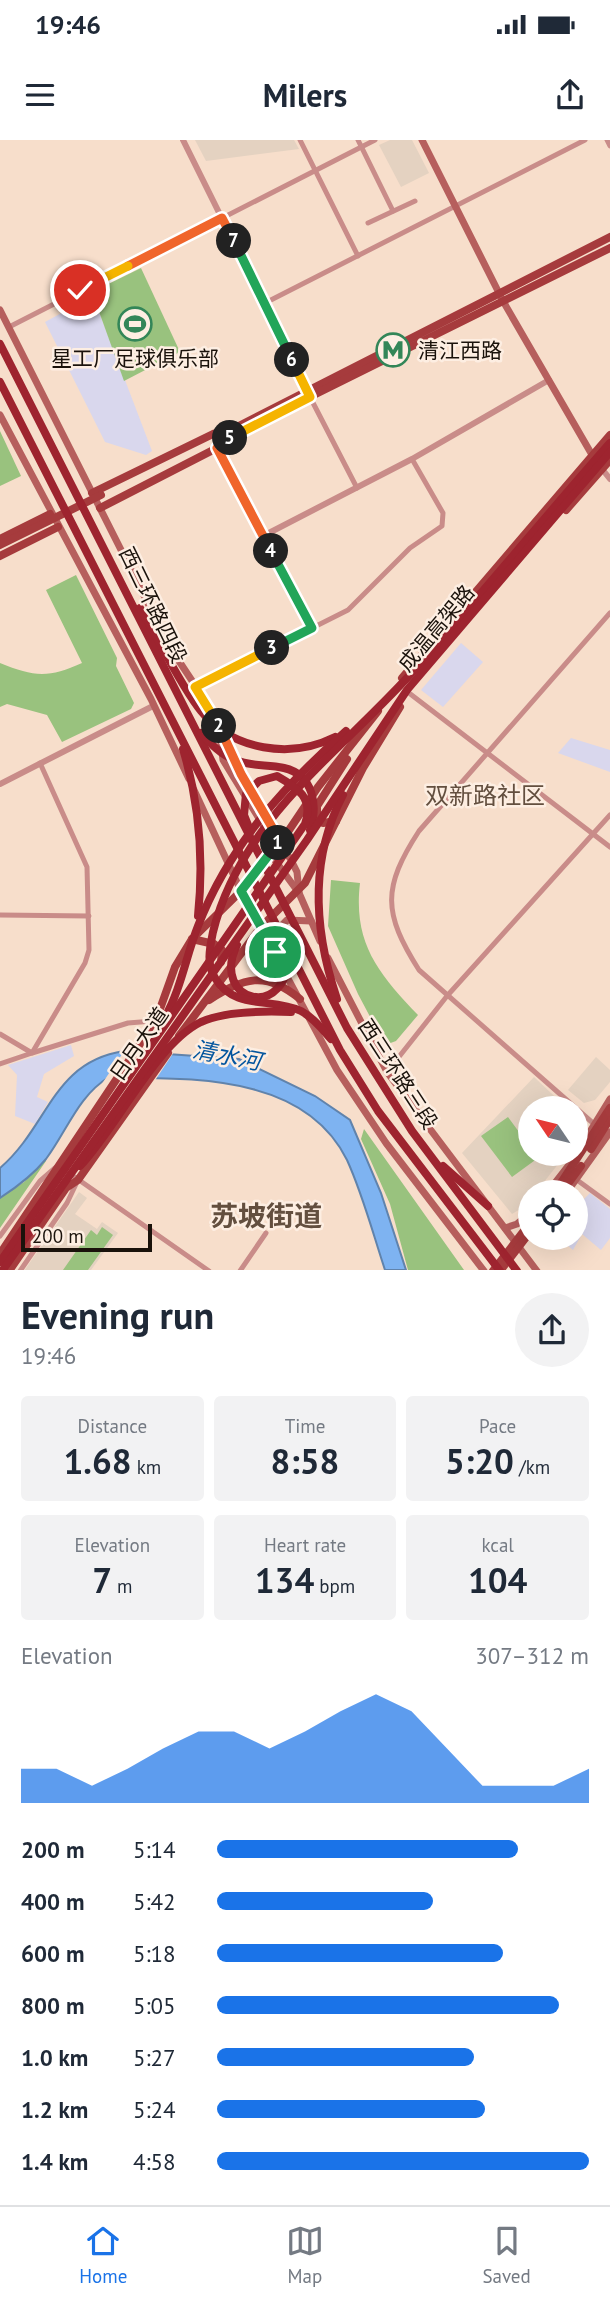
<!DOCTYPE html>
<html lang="en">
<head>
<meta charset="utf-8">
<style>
	body { margin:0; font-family:"PT Sans","Noto Sans SC",sans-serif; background:#f2f2f3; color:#1f2937; height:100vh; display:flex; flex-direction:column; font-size:26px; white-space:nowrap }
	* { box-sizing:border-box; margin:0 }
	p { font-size:23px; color:#747a83 }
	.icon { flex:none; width:38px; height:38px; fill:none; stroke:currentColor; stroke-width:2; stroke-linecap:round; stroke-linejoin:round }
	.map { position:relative; height:1130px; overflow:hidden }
	.sheet { display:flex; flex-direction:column; background:#fff; flex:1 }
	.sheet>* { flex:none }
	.needle { width:46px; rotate:305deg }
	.tools { position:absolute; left:518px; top:956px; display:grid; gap:14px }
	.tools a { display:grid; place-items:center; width:70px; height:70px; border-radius:50%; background:#fff; box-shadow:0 7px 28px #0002; font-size:35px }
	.scale { position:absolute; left:21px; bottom:18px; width:131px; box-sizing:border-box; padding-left:7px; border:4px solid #1a120b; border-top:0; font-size:19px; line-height:24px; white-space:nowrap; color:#1a120b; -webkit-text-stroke:5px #fdeee2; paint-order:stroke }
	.pin { position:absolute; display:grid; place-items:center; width:60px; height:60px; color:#fff; margin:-30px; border:4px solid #fff; border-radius:50%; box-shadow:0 2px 7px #0007 }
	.km { position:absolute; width:35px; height:35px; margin:-18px; border-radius:50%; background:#222; color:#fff; font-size:19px; line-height:35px; text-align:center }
	.round { display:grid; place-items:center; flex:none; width:74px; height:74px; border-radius:37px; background:#f2f2f3 }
	.summary { display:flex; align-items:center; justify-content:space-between; height:119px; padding:0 21px }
	h1 { font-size:38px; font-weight:800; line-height:52px }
	.stats { display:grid; grid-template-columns:repeat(3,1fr); gap:10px; height:119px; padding:7px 21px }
	.stats div { display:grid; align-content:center; border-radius:7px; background:#f2f2f3; text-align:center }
	.stats b { font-size:35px; font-weight:800 }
	.stats small { font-size:19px; font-weight:400 }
	.stats p { font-size:19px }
	.chart { height:196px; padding:14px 21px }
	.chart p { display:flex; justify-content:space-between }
	.chart svg { width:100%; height:126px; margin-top:7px; fill:#1a73e8; opacity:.7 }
	ul { padding:0 21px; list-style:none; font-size:23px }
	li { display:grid; grid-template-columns:112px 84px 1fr; align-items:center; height:52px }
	li i { height:18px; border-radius:9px; background:#1a73e8 }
	.status { display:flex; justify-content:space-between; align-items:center; height:49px; padding:0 35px; background:#fff; direction:ltr }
	.status svg { height:19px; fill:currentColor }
	header { display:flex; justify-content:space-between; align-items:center; height:91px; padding:0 21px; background:#fff; font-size:32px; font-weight:800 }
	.tab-bar { display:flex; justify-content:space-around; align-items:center; height:98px; border-top:2px solid #e0e1e3; background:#fff; font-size:19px; color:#747a83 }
	.tab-bar a { display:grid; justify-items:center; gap:4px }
	.tab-bar .active { color:#1a73e8 }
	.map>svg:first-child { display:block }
</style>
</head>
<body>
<div class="status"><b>19:46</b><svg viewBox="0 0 49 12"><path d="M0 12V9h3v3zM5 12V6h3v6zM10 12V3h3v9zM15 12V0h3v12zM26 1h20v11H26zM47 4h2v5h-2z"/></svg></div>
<header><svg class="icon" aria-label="menu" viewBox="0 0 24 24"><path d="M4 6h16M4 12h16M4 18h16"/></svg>Milers<svg class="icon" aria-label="share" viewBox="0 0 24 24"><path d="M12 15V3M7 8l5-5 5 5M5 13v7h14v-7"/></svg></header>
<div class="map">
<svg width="610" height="1131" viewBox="0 0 610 1131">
	<rect width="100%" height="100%" fill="#f7decb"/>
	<!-- industrial -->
	<g fill="#d9d7ed">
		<path d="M93,156l59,155 -6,4 -41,-13 -60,-120z"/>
		<path d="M461,503l22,19 -40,45 -22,-17z"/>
		<path d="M571,598l39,12v22l-52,-19z"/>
		<path d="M71,905l3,11 -30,18 -7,23 11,5 -13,22 -20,-8 2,-41 -9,-10z"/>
		<path d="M590,1053l20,16v29l-9,12 -19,-16 -9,16 -15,-13h18v-30z"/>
	</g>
	<!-- education -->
	<g fill="#e4d2c1">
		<path d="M195,0h99l5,9 -93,12z"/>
		<path d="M390,0h22l17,33 -28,14 -22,-42z"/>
		<path d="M596,917l14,13v12l-15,18 -11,3 -16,-13z"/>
		<path d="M534,937l33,31h-37v45h37l-31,39h-6v7l-8,9 -10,6 -50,-61z"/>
		<path d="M79,1052l8,6 -12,16 22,15 5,-7 16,11 -27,37 -67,1z"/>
	</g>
	<!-- green -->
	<g fill="#99c27e">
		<path d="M141,128l39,84 -56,29 -32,-89z"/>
		<path d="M0,291l21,45 -21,10z"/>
		<path d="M76,435l41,83 -1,8 18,37 -3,6 -69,33 -15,-27 -40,-11 -7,3v-44c34,14 49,15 82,0l-36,-73z"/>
		<path d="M331,740l29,3c-7,60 18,90 58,132l-22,26 -11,4 -27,-51 -30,-68z"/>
		<path d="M508,977l22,30v6l8,5 -26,19 -31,-41z"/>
		<path d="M364,989l100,141h-56l-18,-66 -29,-65z"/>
		<path d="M45,1019l1,2 -46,67v-30l24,-16z"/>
		<path d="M102,1087l11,8 -25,35h-25l28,-40 6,5z"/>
	</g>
	<!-- water -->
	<path fill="#7eb3f1" stroke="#6083ac" stroke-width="2" d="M124,911l115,8 76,37 35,24 31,73 25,77h-21c-12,-36 -22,-75 -38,-110 -43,-87 -157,-81 -238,-83 -31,19 -42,54 -63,82 -13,16 -29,28 -46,39v-30c49,-42 52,-106 124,-117z"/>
	<!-- pier -->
	<path fill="#f7decb" d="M127,907l49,2 -22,33 -44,-2 -9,5z"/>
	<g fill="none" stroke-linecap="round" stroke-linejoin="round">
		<!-- minor -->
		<g stroke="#c98c89" stroke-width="5">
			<path d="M300,0l58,116"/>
			<path d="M358,0l35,71"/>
			<path d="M607,0l3,6"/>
			<path d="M368,83l47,-22"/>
			<path d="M265,163l320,-163"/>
			<path d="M9,187l366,-187"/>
			<path d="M310,257l47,91"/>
			<path d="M217,308l94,180"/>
			<path d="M195,547l153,-77 62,-62 32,-22 1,-13 -31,-54"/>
			<path d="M409,553l201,154"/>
			<path d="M0,775l89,1"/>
			<path d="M0,894l32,19 96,-30 25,-2"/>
			<path d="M0,924l32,-11 53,-90 4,-13 -2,-83 -47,-104"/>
			<path d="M387,932l60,-76 163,-181"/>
			<path d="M594,984l-175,-154c-36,-57 -37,-82 0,-139l191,-218"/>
			<path d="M69,1033l140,98"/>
			<path d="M577,1040l33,24"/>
			<path d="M0,1096l40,-55 15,-13"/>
			<path d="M20,1131l47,-68 10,-21"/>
			<path d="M240,1131l26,-38"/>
		</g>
		<!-- tertiary -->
		<g stroke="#c98c89" stroke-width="6">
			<path d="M183,0l125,252"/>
			<path d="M602,329l8,10"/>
			<path d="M263,396l149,-77 137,-79"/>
			<path d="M0,644l153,-78"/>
		</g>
		<!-- secondary -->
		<g stroke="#b65f5d" stroke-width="7">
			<path d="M422,0l81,161 92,159"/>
			<path d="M0,170l171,339 47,71 5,40 48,78 19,20 7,14 2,20"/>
			<path d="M0,275l151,284 38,80"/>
			<path d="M223,594l18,40 36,60 2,11"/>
			<path d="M194,650l47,101 96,179 49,73 98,128"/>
			<path d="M271,715l28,38 21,48"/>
			<path d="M268,800l19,-20 24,1"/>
			<path d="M328,818l59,114 150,199"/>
			<path d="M583,1003l27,-44"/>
			<path d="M548,1052l21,-27"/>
			<path d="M567,1052l43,-60"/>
			<path d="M505,1088l12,-4 13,-11"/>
		</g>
		<!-- primary -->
		<g stroke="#a63b3d" stroke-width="8">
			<path d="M92,353l121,-59 20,-5 377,-192"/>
			<path d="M100,368l117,-60 16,-13 377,-187"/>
			<path d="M566,370l44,-50"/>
			<path d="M0,399l50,-25"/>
			<path d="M0,405l101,-50"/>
			<path d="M0,416l58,-29"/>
			<path d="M402,538l208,-243"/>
			<path d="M336,681l-13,2 -6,-11v-6l30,-47"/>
			<path d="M192,799l22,5 8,6 -1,12"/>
			<path d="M209,860c35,-22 56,-30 91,-1"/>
			<path d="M179,896l82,-109 44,-44 58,-115 37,-61"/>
			<path d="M591,1009l19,-30"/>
			<path d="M555,1052l55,-84"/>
			<path d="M562,1052l19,-26"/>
			<path d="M0,1114l146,-219 14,-26 15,-42 17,-28 49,-48 38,-46 39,-58 60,-76"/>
			<path d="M9,1131l57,-83 12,-8 90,-127"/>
			<path d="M493,1131l37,-48"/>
			<path d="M500,1131l30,-39"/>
		</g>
		<!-- trunk -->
		<g stroke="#9e242f" stroke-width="8">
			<path d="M0,204l347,684 65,103 105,140"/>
			<path d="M0,242l340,668 38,61 122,160"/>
			<path d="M140,468c18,30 40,77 61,103 32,40 90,48 134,26"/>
			<path d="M201,593c10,11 20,22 34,27 17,7 33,4 49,8 30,7 34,38 26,62"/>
			<path d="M183,609c17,56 21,109 15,167"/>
			<path d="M237,805c-28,57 53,79 52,5"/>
			<path d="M337,859c-23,-68 -28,-139 6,-204"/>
			<path d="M165,877c16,-28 21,-61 33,-91 31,-80 85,-139 148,-195"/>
			<path d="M331,899c-9,-10 -17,-21 -30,-28 -29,-14 -66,0 -86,-33 -9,-14 -5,-31 -2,-46 28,-114 131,-182 204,-265 65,-74 128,-150 193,-224"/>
			<path d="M80,1026c37,-39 76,-122 121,-144 24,-11 64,-11 90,-10"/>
			<path d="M443,1026l45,40"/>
			<path d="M0,1122l305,-438c9,-26 -7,-36 -28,-48l-18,5 -13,13 -2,21 4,10"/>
			<path d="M2,1131l305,-431 100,-150 203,-238"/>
		</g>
	</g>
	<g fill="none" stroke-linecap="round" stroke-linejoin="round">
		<defs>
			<path id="split-1" d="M275,812l-34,-61 37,-48"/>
			<path id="split-2" d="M219,586l22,48 35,60 2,9"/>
			<path id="split-3" d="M219,586l-24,-39 77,-39"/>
			<path id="split-4" d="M271,411l41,77 -40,20"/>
			<path id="split-5" d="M230,298l-13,10 54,103"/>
			<path id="split-6" d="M230,298l80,-41 -18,-37"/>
			<path id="split-7" d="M234,101l58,119"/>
			<path id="split-8" d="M128,126l94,-48 12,23"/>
			<path id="split-9" d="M80,150l48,-24"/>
		</defs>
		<!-- split-1 casing -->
		<use href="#split-1" stroke="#fff" stroke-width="14"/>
		<!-- split-2 casing -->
		<use href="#split-2" stroke="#fff" stroke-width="14"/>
		<!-- split-3 casing -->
		<use href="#split-3" stroke="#fff" stroke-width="14"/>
		<!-- split-4 casing -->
		<use href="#split-4" stroke="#fff" stroke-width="14"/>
		<!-- split-5 casing -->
		<use href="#split-5" stroke="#fff" stroke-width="14"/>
		<!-- split-6 casing -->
		<use href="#split-6" stroke="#fff" stroke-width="14"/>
		<!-- split-7 casing -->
		<use href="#split-7" stroke="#fff" stroke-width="14"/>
		<!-- split-8 casing -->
		<use href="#split-8" stroke="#fff" stroke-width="14"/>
		<!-- split-9 casing -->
		<use href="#split-9" stroke="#fff" stroke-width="14"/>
		<!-- split-1 -->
		<use href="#split-1" stroke="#22a559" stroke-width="9"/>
		<!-- split-2 -->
		<use href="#split-2" stroke="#f0652b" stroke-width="9"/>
		<!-- split-3 -->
		<use href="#split-3" stroke="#f5b400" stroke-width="9"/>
		<!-- split-4 -->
		<use href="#split-4" stroke="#22a559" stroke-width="9"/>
		<!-- split-5 -->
		<use href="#split-5" stroke="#f0652b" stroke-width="9"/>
		<!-- split-6 -->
		<use href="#split-6" stroke="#f5b400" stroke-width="9"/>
		<!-- split-7 -->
		<use href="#split-7" stroke="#22a559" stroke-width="9"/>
		<!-- split-8 -->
		<use href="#split-8" stroke="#f0652b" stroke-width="9"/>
		<!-- split-9 -->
		<use href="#split-9" stroke="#f5b400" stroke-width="9"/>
	</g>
	<!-- icons -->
	<defs>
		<symbol id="stadium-ring" viewBox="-11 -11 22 22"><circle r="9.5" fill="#fdeee2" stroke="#338658" stroke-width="1.5"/><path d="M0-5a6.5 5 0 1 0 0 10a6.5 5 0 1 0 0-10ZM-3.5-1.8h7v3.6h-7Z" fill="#338658"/></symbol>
		<symbol id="metro-ring" viewBox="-11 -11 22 22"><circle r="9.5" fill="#fdeee2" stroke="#338658" stroke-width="1.5"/><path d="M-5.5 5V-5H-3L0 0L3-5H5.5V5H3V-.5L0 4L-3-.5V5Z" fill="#338658"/></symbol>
	</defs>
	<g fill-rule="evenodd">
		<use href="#stadium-ring" x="116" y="165" width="38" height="38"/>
		<use href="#metro-ring" x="374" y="191" width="38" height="38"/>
	</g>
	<g text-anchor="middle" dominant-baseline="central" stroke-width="5" stroke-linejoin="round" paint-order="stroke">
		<!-- poi labels -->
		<g font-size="21" fill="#1a120b" stroke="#fdeee2" text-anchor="start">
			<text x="418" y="210">清江西路</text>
			<text x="135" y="218" text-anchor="middle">星工厂足球俱乐部</text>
		</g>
		<!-- street labels -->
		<g font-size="21" fill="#1a120b" stroke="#fdeee2">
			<text transform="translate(153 465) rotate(64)">西三环路四段</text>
			<text transform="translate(436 488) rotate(-50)">成温高架路</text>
			<text transform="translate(139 904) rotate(-55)">日月大道</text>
			<text transform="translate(398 934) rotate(57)">西三环路三段</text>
		</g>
		<!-- water labels -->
		<g font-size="23" font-style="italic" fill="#03559e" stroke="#fdeee2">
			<text transform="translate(227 915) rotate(11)">清水河</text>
		</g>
		<!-- quarter labels -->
		<g font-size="24" fill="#634f3f" stroke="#fdeee2">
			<text x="485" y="655">双新路社区</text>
		</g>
		<!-- district labels -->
		<g font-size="28" font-weight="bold" fill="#634f3f" stroke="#fdeee2">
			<text x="266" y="1075">苏坡街道</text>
		</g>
	</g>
</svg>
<div class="tools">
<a><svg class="needle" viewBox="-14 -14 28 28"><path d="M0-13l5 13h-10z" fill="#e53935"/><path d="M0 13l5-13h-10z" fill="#747a83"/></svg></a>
<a><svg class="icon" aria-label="locate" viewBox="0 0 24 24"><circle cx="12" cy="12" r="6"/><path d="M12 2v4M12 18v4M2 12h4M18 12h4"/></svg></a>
</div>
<div class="scale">200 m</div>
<div class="pin" style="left:275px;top:812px;background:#1e9e55"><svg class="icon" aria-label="arrive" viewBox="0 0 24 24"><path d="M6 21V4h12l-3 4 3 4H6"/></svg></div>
<div class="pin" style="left:80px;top:150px;background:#d93025"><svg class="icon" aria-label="check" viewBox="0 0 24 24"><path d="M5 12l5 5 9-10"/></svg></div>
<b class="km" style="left:278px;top:703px">1</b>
<b class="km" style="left:219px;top:586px">2</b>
<b class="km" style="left:272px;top:508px">3</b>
<b class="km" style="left:271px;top:411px">4</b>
<b class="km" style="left:230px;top:298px">5</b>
<b class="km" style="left:292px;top:220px">6</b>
<b class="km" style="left:234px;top:101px">7</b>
</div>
<section class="sheet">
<div class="summary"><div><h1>Evening run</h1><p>19:46</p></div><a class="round"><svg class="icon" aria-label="share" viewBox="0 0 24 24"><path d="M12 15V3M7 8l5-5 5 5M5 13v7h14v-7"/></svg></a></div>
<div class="stats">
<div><p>Distance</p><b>1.68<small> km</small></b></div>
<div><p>Time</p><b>8:58</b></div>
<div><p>Pace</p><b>5:20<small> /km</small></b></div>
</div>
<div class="stats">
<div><p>Elevation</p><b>7<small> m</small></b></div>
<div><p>Heart rate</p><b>134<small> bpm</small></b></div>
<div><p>kcal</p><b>104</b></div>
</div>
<div class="chart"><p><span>Elevation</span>307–312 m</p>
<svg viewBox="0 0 160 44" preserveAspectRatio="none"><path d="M0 44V32L10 32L20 38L30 32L40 25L50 19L60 19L70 25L80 19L90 12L100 6L110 12L120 25L130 38L140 38L150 38L160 32V44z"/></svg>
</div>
<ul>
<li><b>200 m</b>5:14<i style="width:81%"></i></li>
<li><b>400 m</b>5:42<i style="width:58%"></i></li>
<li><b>600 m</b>5:18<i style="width:77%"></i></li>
<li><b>800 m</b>5:05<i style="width:92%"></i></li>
<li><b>1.0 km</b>5:27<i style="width:69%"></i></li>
<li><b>1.2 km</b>5:24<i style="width:72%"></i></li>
<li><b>1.4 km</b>4:58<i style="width:100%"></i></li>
</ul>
</section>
<nav class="tab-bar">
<a class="active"><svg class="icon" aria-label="home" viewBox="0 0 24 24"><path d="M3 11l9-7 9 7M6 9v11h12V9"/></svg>Home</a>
<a><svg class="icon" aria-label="map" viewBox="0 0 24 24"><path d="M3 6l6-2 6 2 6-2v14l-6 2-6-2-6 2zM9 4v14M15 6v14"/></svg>Map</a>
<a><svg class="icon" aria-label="saved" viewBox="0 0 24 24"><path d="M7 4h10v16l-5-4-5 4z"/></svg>Saved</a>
</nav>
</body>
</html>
